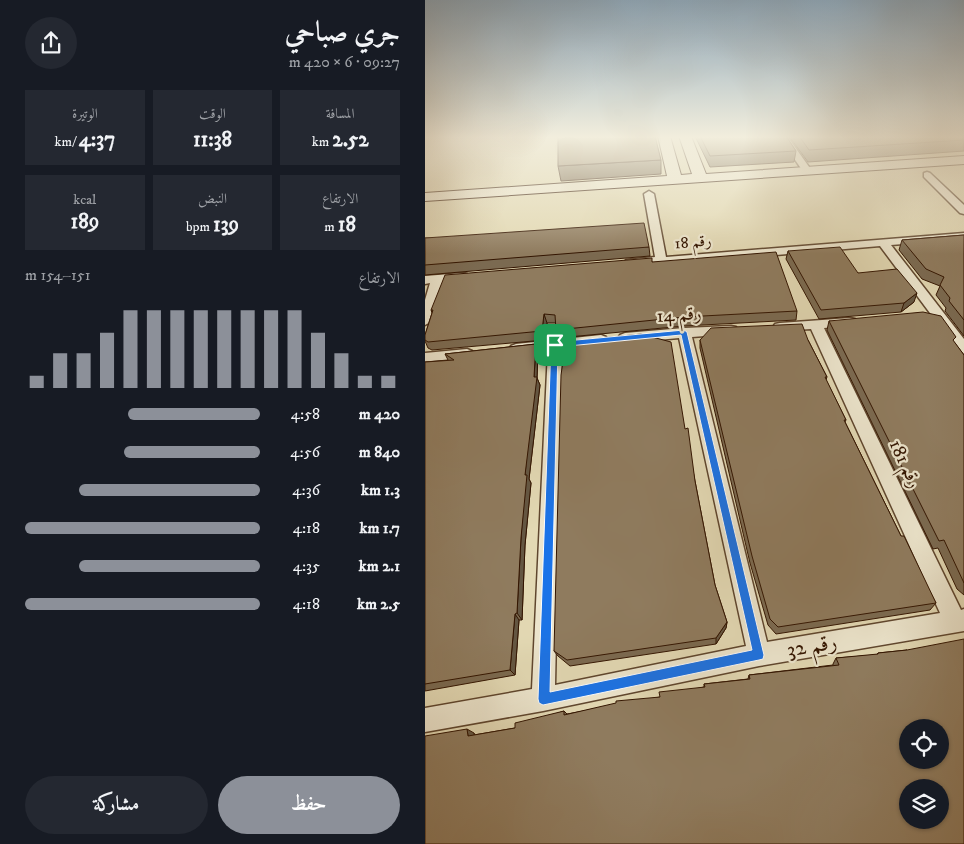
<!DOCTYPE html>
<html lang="ar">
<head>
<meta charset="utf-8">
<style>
	body { margin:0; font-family:"IM FELL DW Pica",Amiri,serif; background:#242831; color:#f1f3f6; direction:rtl; height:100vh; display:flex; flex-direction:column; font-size:19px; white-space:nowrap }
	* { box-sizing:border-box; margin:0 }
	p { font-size:16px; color:#9ea1a6 }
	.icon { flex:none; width:28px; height:28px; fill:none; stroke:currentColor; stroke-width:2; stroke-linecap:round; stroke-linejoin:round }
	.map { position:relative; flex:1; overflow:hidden; direction:ltr }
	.sheet { display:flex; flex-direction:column; background:#171b24; width:425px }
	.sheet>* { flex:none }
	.buttons { position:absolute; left:474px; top:719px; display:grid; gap:10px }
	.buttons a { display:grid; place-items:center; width:50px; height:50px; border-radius:50%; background:#171b24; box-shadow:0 1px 4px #0004; font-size:25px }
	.pin { position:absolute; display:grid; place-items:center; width:42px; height:42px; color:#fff; margin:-21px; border-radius:10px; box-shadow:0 2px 8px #0006 }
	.round { display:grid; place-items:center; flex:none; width:52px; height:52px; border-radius:26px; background:#242831 }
	.overview { display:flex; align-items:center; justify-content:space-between; height:85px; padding:0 25px }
	h1 { font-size:28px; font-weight:700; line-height:38px }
	.figures { display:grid; grid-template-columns:repeat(3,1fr); gap:8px; height:85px; padding:5px 25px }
	.figures div { display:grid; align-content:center; border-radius:0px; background:#242831; text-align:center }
	.figures b { font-size:21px; font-weight:700 }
	.figures small { font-size:14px; font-weight:400 }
	.figures p { font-size:14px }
	.chart { height:140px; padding:10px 25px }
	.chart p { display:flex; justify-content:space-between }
	.chart svg { width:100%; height:90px; margin-top:5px; stroke:#8c9099; stroke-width:6 }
	.primary-button { display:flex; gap:10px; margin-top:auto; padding:10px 25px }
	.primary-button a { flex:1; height:58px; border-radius:30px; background:#8c9099; color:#fff; font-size:20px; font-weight:700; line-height:58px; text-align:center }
	.primary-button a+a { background:#242831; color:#f1f3f6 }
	ul { padding:0 25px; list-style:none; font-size:16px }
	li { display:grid; grid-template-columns:80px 60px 1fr; align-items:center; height:38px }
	li i { height:12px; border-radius:6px; background:#8c9099 }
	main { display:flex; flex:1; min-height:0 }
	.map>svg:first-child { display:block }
</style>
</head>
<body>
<main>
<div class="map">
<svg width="539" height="844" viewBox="0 0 539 844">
	<rect width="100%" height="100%" fill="#e3d9b4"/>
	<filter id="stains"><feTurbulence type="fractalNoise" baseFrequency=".004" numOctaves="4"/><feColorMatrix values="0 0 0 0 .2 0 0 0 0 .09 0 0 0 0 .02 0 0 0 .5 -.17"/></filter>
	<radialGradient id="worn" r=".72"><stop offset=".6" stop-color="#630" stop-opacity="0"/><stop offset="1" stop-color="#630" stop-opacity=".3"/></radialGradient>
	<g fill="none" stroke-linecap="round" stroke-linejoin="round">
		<defs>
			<g id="street">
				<path d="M354,136h8l25,35 -2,2h-6z"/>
				<path d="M502,172l3,1 34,32v9l-4,-1 -36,-36v-4z"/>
				<path d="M224,191l5,3 12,63 298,-24v6l-73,6 73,94v15l-5,-2 -79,-106 -219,19 -35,1 -2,-3 2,-3 29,-3 -11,-63z"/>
				<path d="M38,273l4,1 2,3 -2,3 -24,2 -11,39 -7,4v-25l5,-17 -5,1v-8z"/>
				<path d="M425,318l5,1 2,3 -2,3 -31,3 137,282 3,-1v22l-205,35 -216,45 -118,21v-24l107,-19 16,-339 -32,4 -5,-2 -2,-3 2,-3 5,-2 85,-9 5,2 2,3 -2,3 -5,2 -39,4 -7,336 191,-39 -67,-308 -54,5 -5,-2 -2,-3 2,-3 5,-2 59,-5 47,-2 5,1 2,3 -2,3 -5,1 -39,3 75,305 173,-29 -129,-284 -31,2 -5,-1 -2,-3 2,-3 5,-1z"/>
				<path d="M42,349l5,2 2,3 -2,3 -47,6v-10z"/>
			</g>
			<path id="secondary" d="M233,136h12l11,39 11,-1 -13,-38h12l15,38 258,-18v8l-539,37v-8l242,-17z"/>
		</defs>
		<!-- street casing -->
		<use href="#street" stroke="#5f462e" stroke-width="3"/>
		<!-- secondary casing -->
		<use href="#secondary" stroke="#331501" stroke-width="2"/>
		<!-- street -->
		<use href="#street" fill="#ede6ce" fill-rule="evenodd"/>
		<!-- secondary -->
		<use href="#secondary" fill="#ede6ce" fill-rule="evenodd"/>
	</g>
	<!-- wall -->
	<g fill="#7b6a51" stroke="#331501">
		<path d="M270,136h91l10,15 -2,11 -84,5z"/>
		<path d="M364,136h175v15l-156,11z"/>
		<path d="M236,160v14l-100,7 -3,-15z"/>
		<path d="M539,235v101l-19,-25 1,-3 -10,-13 4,-9 -18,-7 -23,-29 3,-10z"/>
		<path d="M0,238l224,9 1,9 -225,19z"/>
		<path d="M363,251l70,22 56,29 -13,10 -82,7 -33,-60z"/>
		<path d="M227,262l145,49 -1,9 -112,6 -126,12 -2,-8v-7h-9l-2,17 -113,10 -4,-2 -3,-7v-6l7,-22 -1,-3z"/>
		<path d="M404,321l125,21 10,13v240l-7,-6 -19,-41 -5,1 -106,-219z"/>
		<path d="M275,340h108l19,37 -1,3 20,40 -1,2 56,114 35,67 -6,7 -154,24 -8,-9 -18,-62 -50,-215z"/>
		<path d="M111,344l2,9 -1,25 3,7 -11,94 2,4 -6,62 -3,75h-3l-4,55 -90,16v-329l23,-2 -3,-6z"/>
		<path d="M260,429l30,156 12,37 -1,6 -10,16 -146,22 -12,-10 -4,-5z"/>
		<path d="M482,650l-482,194 49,-111v2l41,-7 49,-17 3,3 93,-17 44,-10v-3l44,-5 1,-4 84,-10v-1l3,-6 40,-3 2,-2z"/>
	</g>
	<!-- shaded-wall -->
	<g fill="#645642" stroke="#331501">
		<path d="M492,293l-3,9 -13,10 3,-9z"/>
		<path d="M119,314l3,9 -2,17 -3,-9z"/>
		<path d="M111,344l2,9 -1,25 3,7 -11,94 2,4 -6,62 -3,75 -5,-7 4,-75 4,-63 9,-98z"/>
		<path d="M90,614l4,6 -4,55 -5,-5z"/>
		<path d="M302,622l-1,6 -10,16v-6z"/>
		<path d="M42,729l7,4 1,7 -7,-4z"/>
	</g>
	<!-- building -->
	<g fill="#8f7b5e" stroke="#331501" fill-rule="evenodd">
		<path d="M133,136h97l6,24 -103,6z"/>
		<path d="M275,136h86l10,15 -86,5z"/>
		<path d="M374,136h165v4l-155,10z"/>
		<path d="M219,223l5,24 -224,18v-27z"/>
		<path d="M539,235v85l-15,-19 1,-3 -10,-13 4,-8 -18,-8 -24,-29z"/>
		<path d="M415,247l18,26 39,-4 20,24 -13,10 -83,7 -33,-59z"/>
		<path d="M351,252l21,59 -113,6 -128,13 -1,-15 -11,-1 -2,17 -114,11 -3,-2v-5l8,-25h-2l14,-35 207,-17v4z"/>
		<path d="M498,312l18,4 15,21 -3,3 11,15v228l-20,-43 -5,1 -110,-220z"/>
		<path d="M377,324l6,16 19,37h-2l21,43h-2l57,116h3l32,67 -158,24 -8,-8 -18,-63 -52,-216 11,-12z"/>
		<path d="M216,334l30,8 14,87 3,-1 7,53 20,104 12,37 -11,16 -149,22 -13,-9 7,-276 3,-21 19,-14z"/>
		<path d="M111,344l-2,33h3l-12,98h2l-6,63 -4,75 -2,1 -5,56 -85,14v-322l29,-2 -9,-6z"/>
		<path d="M539,639v205h-539v-108l42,-7 1,7 47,-8v-5l49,-12v4l52,-12v-2l44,-4 -1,-5 46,-5 -1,-3 46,-5 -1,-4 90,-10 -3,-7 42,-4v-1l29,-3zM482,728h33v32h-33zM482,788h33v32h-33z"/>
	</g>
	<!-- sky -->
	<linearGradient id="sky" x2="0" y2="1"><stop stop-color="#8ea8bb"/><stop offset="0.54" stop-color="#f2eedd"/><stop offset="1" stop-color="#f2eedd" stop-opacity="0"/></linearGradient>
	<rect width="539" height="254" fill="url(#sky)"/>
	<!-- route -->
	<path fill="#1a73e8" stroke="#fff" fill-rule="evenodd" d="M259,330l3,2 77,323 -1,4 -4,1 -216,45 -4,-2 -1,-4 13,-354 4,-3zM256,335l71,315 -202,42 8,-345z"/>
	<g text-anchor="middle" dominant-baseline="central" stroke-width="4.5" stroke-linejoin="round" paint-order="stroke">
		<!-- far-street labels -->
		<g font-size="16" fill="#331501" stroke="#ede6ce">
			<text transform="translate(268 242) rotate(-5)">رقم 18</text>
		</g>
		<!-- street labels -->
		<g font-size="19" fill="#331501" stroke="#ede6ce">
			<text transform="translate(254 315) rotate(-4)">رقم 14</text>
			<text transform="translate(480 464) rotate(65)">رقم 181</text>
		</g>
		<!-- near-street labels -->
		<g font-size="22" fill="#331501" stroke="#ede6ce">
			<text transform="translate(387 646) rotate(-10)">رقم 32</text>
		</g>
	</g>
	<rect width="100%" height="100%" filter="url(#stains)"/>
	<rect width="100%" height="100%" fill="url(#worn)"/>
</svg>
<div class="buttons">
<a><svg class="icon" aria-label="locate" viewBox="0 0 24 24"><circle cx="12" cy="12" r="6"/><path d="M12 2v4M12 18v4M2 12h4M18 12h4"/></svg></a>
<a><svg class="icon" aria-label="layers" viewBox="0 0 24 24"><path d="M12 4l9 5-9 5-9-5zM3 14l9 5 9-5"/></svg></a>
</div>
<div class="pin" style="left:130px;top:345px;background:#1e9e55"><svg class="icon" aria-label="arrive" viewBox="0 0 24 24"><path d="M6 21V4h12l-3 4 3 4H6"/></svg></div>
</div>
<section class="sheet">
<div class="overview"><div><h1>جري صباحي</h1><p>09:27 · 6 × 420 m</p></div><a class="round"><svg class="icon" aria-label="share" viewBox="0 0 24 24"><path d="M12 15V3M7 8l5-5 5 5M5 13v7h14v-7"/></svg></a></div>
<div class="figures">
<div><p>المسافة</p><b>2.52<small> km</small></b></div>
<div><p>الوقت</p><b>11:38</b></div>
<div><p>الوتيرة</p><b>4:37<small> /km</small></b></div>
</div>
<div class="figures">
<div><p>الارتفاع</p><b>18<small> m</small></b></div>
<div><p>النبض</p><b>139<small> bpm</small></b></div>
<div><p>kcal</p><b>189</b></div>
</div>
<div class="chart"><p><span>الارتفاع</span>151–154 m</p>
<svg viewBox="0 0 160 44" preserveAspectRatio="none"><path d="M5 44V38M15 44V27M25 44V27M35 44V17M45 44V6M55 44V6M65 44V6M75 44V6M85 44V6M95 44V6M105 44V6M115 44V6M125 44V17M135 44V27M145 44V38M155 44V38"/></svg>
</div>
<ul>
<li><b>420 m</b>4:58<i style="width:56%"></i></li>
<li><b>840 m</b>4:56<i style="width:58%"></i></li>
<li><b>1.3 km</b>4:36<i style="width:77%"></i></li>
<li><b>1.7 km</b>4:18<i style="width:100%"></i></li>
<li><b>2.1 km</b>4:35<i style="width:77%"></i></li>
<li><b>2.5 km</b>4:18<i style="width:100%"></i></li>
</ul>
<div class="primary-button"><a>حفظ</a><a>مشاركة</a></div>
</section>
</main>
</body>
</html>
